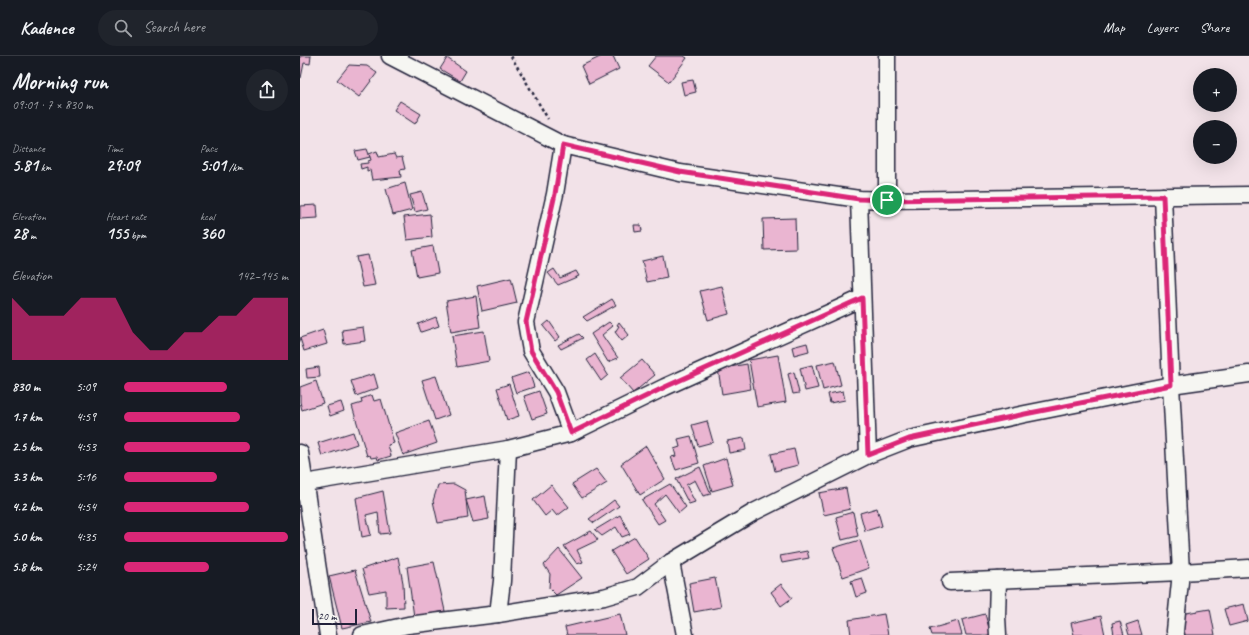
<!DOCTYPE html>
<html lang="en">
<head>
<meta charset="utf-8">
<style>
	body { margin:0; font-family:Caveat,sans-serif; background:#20242c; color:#f1f3f6; height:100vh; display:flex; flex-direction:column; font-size:15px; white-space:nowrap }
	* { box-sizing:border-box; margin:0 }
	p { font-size:13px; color:#9ea1a6 }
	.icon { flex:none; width:22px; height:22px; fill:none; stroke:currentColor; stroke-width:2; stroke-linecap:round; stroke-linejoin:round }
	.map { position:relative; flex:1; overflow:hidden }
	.side { display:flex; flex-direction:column; background:#171b24; width:300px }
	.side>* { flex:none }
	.tools { position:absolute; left:893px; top:12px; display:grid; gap:8px }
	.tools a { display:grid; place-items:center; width:44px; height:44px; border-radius:50%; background:#171b24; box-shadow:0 4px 16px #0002; font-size:20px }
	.scale { position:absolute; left:12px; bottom:10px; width:45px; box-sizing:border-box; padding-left:4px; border:2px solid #22223b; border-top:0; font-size:11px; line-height:14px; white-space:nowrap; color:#22223b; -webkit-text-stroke:3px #f6f6f2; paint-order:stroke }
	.pin { position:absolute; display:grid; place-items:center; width:34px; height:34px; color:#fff; margin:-17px; border:2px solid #fff; border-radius:50%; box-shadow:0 1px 4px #0007 }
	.round { display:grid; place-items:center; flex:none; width:42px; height:42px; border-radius:21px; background:#20242c }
	.summary { display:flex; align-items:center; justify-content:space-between; height:68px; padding:0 12px }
	h1 { font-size:22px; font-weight:600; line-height:30px }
	.figures { display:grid; grid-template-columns:repeat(3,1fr); gap:6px; height:68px; padding:4px 12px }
	.figures div { display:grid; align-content:center }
	.figures b { font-size:17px; font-weight:600 }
	.figures small { font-size:11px; font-weight:400 }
	.figures p { font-size:11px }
	.chart { height:112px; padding:8px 12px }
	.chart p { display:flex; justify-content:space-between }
	.chart svg { width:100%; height:72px; margin-top:4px; fill:#db2777; opacity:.7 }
	ul { padding:0 12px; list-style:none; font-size:13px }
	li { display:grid; grid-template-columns:64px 48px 1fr; align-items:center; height:30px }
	li i { height:10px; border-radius:5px; background:#db2777 }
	header { display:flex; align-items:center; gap:24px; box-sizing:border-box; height:56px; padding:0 20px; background:#171b24; border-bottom:1px solid #363941 }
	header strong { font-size:19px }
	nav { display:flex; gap:22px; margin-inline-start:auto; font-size:14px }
	.search { width:280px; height:36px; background:#20242c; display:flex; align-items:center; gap:10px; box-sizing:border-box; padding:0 14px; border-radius:22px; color:#9ea1a6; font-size:15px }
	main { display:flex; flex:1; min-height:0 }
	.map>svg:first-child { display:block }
</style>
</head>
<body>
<header>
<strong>Kadence</strong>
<div class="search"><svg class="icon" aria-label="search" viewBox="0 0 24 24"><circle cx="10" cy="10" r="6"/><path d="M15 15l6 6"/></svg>Search here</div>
<nav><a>Map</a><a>Layers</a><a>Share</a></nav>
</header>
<main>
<section class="side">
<div class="summary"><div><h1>Morning run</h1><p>09:01 · 7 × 830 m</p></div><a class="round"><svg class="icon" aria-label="share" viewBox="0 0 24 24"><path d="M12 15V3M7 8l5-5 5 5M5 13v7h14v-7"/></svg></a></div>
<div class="figures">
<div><p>Distance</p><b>5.81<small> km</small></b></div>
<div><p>Time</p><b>29:09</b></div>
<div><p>Pace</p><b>5:01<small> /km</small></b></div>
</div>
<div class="figures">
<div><p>Elevation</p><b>28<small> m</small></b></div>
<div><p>Heart rate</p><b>155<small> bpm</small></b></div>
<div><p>kcal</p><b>360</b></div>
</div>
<div class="chart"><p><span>Elevation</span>142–145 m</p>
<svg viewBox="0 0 160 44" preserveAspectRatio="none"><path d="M0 44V6L10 17L20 17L30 17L40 6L50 6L60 6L70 27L80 38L90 38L100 27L110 27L120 17L130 17L140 6L150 6L160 6V44z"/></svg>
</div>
<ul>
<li><b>830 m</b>5:09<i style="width:63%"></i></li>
<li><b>1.7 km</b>4:59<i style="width:71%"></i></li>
<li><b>2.5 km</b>4:53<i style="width:77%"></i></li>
<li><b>3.3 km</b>5:16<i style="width:57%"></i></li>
<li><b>4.2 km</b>4:54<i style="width:76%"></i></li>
<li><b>5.0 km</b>4:35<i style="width:100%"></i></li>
<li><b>5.8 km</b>5:24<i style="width:52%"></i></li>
</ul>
</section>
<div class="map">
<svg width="949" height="579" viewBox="0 0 949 579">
	<rect width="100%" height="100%" fill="#f2e2e8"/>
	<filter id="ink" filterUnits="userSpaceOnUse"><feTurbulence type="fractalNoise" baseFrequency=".025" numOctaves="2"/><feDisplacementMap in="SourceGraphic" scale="8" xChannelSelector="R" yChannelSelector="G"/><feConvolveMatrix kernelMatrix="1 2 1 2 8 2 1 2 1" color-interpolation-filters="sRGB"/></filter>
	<g filter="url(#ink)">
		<!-- building -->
		<g fill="#eab5d1" stroke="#22223b">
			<path d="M0,0h11l-1,8 -6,-1 -3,15 -1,-1z"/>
			<path d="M302,0h11l6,13 -30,15 -8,-18z"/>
			<path d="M356,0h28l3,2 -18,24 -21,-16z"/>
			<path d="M147,2l19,13 -6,10 -20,-12z"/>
			<path d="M49,9l18,1 10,7 -18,24 -22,-17z"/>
			<path d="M393,24l3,12 -12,3 -3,-13z"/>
			<path d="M100,45l21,13 -6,10 -21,-14z"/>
			<path d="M67,93l3,8 -12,3 -3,-9z"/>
			<path d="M77,95l2,6 15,-3 2,4 6,-1 3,12 -5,1 1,7 -29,3 -2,-10 -3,1v-4l-6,2 -1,-5 8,-1v-2l3,-1 -2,-6z"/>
			<path d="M105,127l7,27 -19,5 -7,-26z"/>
			<path d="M122,136l5,17 -12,3 -5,-17z"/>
			<path d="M17,149l1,13 -18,1v-13z"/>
			<path d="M130,158l2,23 -25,3 -3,-23z"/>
			<path d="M495,162l1,31 -32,1 -1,-31z"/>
			<path d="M334,169h7l1,6 -7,1z"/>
			<path d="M133,190l5,27 -21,4 -5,-27z"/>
			<path d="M68,199l7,30 -12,2 -7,-30z"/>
			<path d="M363,200l4,22 -20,4 -5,-21z"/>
			<path d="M254,213l6,9 16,-7 3,5 -21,9 -10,-12z"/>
			<path d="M211,222l6,25 -35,8 -5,-25z"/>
			<path d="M422,230l7,28 -21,6 -8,-29z"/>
			<path d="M176,240l4,31 -29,5 -5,-31z"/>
			<path d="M312,243l4,6 -29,16 -4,-4z"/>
			<path d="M136,261l3,9 -18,6 -3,-8z"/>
			<path d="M249,265l11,16 -5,4 -12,-15z"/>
			<path d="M309,266l4,4 -11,9 16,23 -10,4 -17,-28z"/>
			<path d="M319,266l10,13 -7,6 -7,-9 4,-6 -2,-1z"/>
			<path d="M63,271l2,14 -21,3 -2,-14z"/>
			<path d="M23,274l4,14 -23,7 -4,-13z"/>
			<path d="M184,275l5,30 -32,6 -5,-31z"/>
			<path d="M279,278l4,4 -22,11 -3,-4z"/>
			<path d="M507,287l2,8 -15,4 -2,-8z"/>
			<path d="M295,298l13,21 -7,6 -14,-21z"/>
			<path d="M478,299l8,47 -29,5 -8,-47z"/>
			<path d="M342,304l13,15 -22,18 -13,-15z"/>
			<path d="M535,305l6,24 -18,5 -6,-25z"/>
			<path d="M447,308l4,25 -29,5 -4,-25z"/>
			<path d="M512,309l6,23 -13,3 -5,-23z"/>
			<path d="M19,311l1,10 -13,1 -1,-9z"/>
			<path d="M229,316l5,15 -18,6 -5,-15z"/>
			<path d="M494,316l5,21 -6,1 -5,-20z"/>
			<path d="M74,318l4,14 -22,8 -5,-15z"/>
			<path d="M136,320l13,39 -14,5 -13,-40z"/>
			<path d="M16,325l7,22 -21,7 -2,-8v-15z"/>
			<path d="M209,328l10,32 -12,4 -10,-32z"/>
			<path d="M239,335l8,23 -15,5 -8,-23z"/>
			<path d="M543,335l2,9 -15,3 -2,-9z"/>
			<path d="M72,339l2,6 7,-2 13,44 -6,2 3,11 -13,4 -1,-3 -6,1 -1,-3 -3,1 -15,-50 10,-3 -1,-4z"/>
			<path d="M41,346l3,9 -14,5 -3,-10z"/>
			<path d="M129,365l8,22 -34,12 -8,-22z"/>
			<path d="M407,365l6,21 -15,4 -6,-21z"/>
			<path d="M53,376l4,12 -35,12 -4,-13z"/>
			<path d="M391,380l8,27 -23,7 -5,-13 5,-1 -2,-7 6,-2 -2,-8z"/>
			<path d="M444,382l2,12 -17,3 -2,-12z"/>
			<path d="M346,390l19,33 -25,16 -19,-31z"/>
			<path d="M494,393l4,16 -23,6 -4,-17z"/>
			<path d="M426,402l7,27 -21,6 -8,-25z"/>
			<path d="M400,411l11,27 -8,2 -8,-16 -9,5 9,17 -6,2 -13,-25z"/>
			<path d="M296,413l11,14 -25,15 -10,-14z"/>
			<path d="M154,428l11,6 3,28 -30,5 -5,-22 5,-16z"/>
			<path d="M370,428l16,23 -7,6 -14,-19 -11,10 11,16 -7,4 -16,-24z"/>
			<path d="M251,429l18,22 -12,9 -5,-6 -7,6 -12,-16z"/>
			<path d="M546,432l4,21 -26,6 -5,-22z"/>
			<path d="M83,435l7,42 -10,1 -2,-22 -12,3 5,20 -9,2 -6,-39z"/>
			<path d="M185,440l4,23 -16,3 -7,-22z"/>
			<path d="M314,444l5,6 -25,17 -5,-4z"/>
			<path d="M577,452l5,18 -17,5 -5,-18z"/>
			<path d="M553,456l5,24 -16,4 -6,-23z"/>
			<path d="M320,459l10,19 -8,3 -6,-10 -14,9 -7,-6z"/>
			<path d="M291,475l7,9 -21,10 6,12 -6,2 -13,-18z"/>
			<path d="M335,481l14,22 -23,15 -15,-23z"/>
			<path d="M560,484l9,28 -26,9 -10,-29z"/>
			<path d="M259,493l23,29 -26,17 -7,-7 1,-14 -6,-9z"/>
			<path d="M507,495l2,7 -27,5 -2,-7z"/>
			<path d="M98,501l5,26 1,24 -18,1v-18l-17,3 -7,-24z"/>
			<path d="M134,506l11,49 -31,6 -7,-50z"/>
			<path d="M55,514l16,52 -29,6 -13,-52z"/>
			<path d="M415,522l6,29 -27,5 -5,-29z"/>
			<path d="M562,522l5,15 -11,4 -5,-16z"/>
			<path d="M481,528l11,14 -11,8 -10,-14z"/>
			<path d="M944,548l4,17 -19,5 -5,-17z"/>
			<path d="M910,553l5,26h-31l-4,-21z"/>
			<path d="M320,558l5,21h-58l-2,-8z"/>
			<path d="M584,558l4,21h-37l-2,-15z"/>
			<path d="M685,558l6,21h-25l-4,-15z"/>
			<path d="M801,560l4,19h-31l-3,-12z"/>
			<path d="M658,565l4,14h-30l-2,-6z"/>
			<path d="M820,565l4,14h-10l-2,-12z"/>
			<path d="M838,565l4,14h-13l-3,-10z"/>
		</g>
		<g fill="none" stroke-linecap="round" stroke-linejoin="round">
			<defs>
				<g id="street">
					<path d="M90,0l173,89 117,28 179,26 28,1 362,-5"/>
					<path d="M587,0v144"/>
					<path d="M263,89l-8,49 -29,128 5,29 25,41 15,41"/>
					<path d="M863,140l8,189 10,187 -6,59 1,4"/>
					<path d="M559,143l9,256"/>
					<path d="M0,397l28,182"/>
					<path d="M5,427l203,-34 63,-16 94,-46 197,-89"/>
					<path d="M371,506l14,73"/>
					<path d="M650,526l231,-10 68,-4"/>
					<path d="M198,558l106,-17 34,-10 33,-25 83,-50 114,-57 41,-16 116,-25 146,-29 78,-11"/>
					<path d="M62,579l46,-10 90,-11 4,-33 6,-132"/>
					<path d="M698,579l-1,-18 1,-37"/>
				</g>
			</defs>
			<!-- street casing -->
			<use href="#street" stroke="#22223b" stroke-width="19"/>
			<!-- path -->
			<path stroke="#22223b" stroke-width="2.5" stroke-dasharray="3 3" stroke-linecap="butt" d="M211,0l37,63"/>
			<!-- street -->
			<use href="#street" stroke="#f6f6f2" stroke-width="16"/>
		</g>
	</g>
	<g fill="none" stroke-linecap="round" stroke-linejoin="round" filter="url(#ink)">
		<defs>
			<path id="route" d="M263,89l117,27 179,27 28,1 276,-4 8,189 -146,29 -116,25 -41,16 -6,-157 -197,89 -94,46 -15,-41 -25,-41 -5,-29 29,-128z"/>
		</defs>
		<!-- route casing -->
		<use href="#route" stroke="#fff" stroke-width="8"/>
		<!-- route -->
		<use href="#route" stroke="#db2777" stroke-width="5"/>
	</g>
</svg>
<div class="tools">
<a>+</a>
<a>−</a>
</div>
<div class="scale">20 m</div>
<div class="pin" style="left:587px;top:144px;background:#1e9e55"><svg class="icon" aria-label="arrive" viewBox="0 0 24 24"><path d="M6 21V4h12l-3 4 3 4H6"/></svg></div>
</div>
</main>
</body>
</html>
